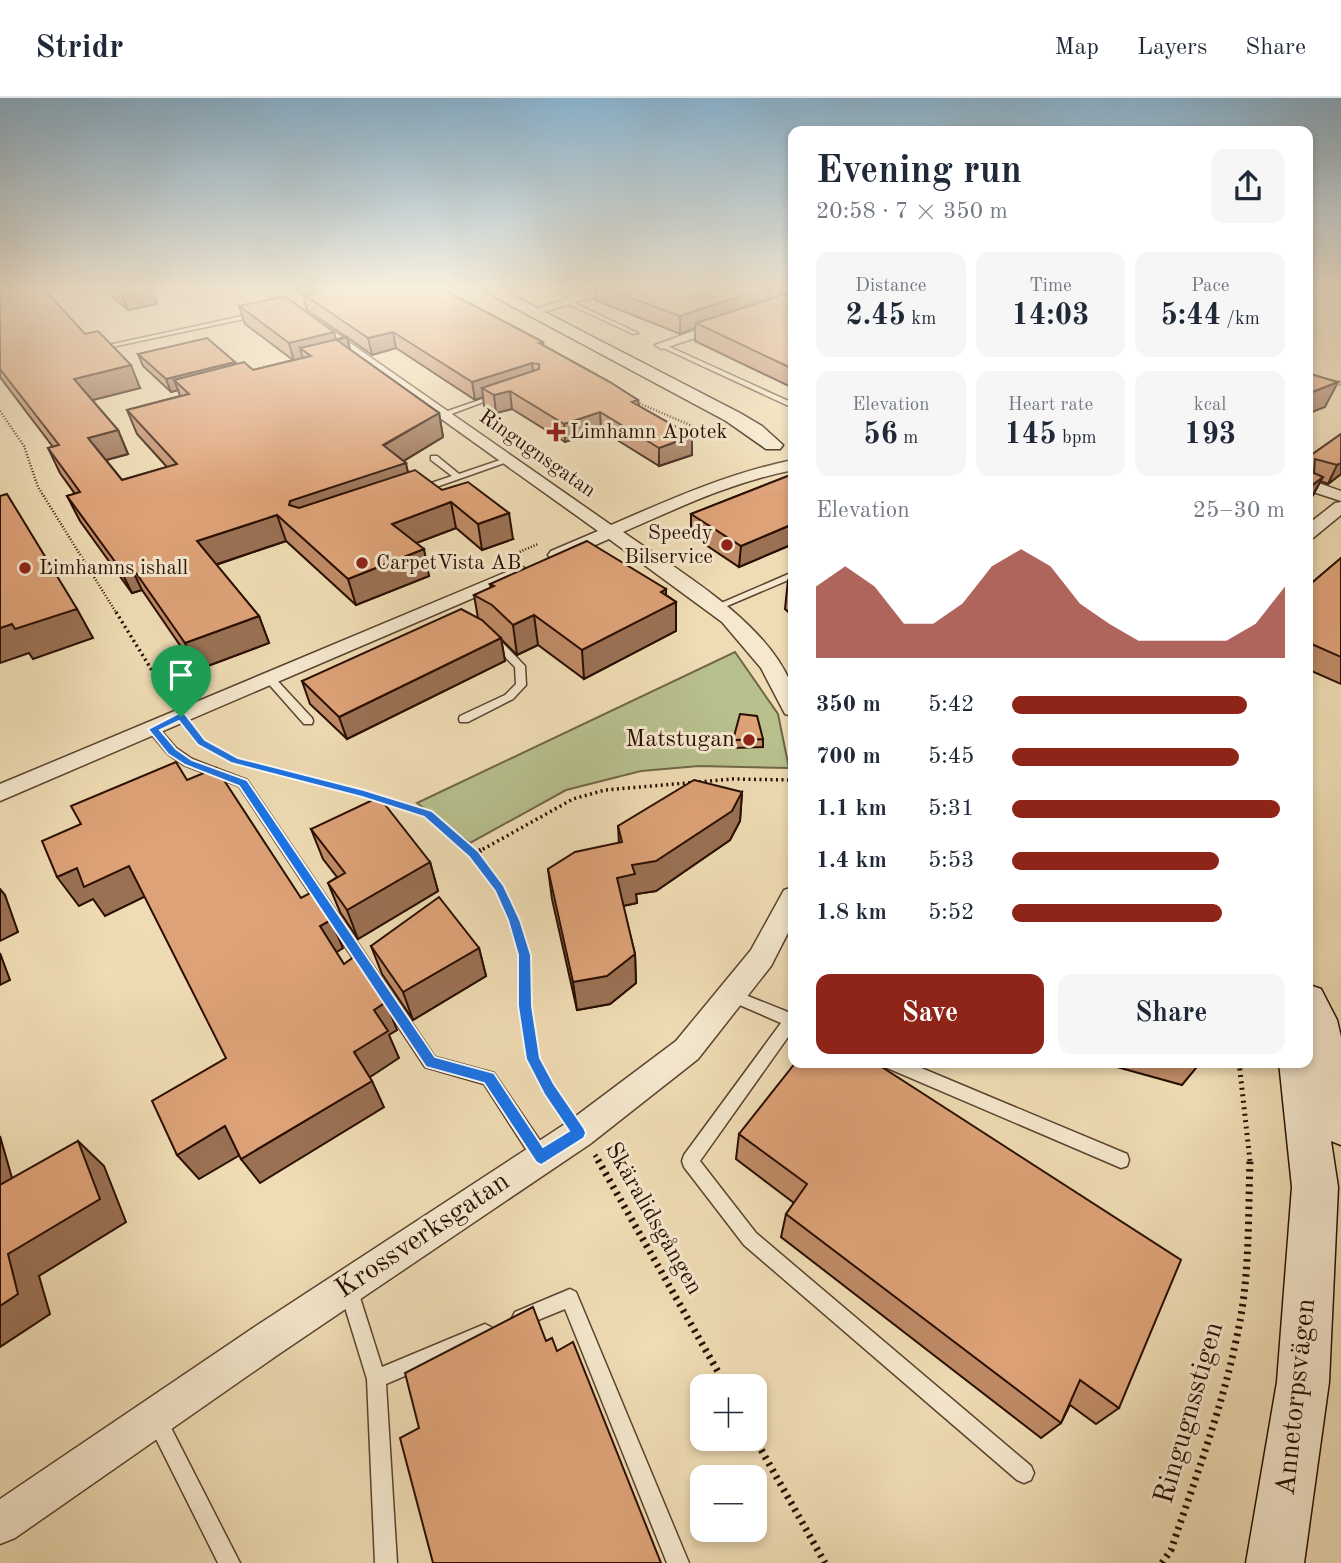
<!DOCTYPE html>
<html lang="en">
<head>
<meta charset="utf-8">
<style>
	body { margin:0; font-family:"Old Standard TT",serif; background:#f6f6f7; color:#1f2937; height:100vh; display:flex; flex-direction:column; font-size:26px; white-space:nowrap }
	* { box-sizing:border-box; margin:0 }
	p { font-size:23px; color:#747a83 }
	.icon { flex:none; width:38px; height:38px; fill:none; stroke:currentColor; stroke-width:2; stroke-linecap:round; stroke-linejoin:round }
	.map { position:relative; flex:1; overflow:hidden }
	.drawer { position:absolute; left:788px; top:28px; width:525px; height:942px; display:flex; flex-direction:column; background:#fff; border-radius:14px; box-shadow:0 4px 10px #0003 }
	.drawer>* { flex:none }
	.fabs { position:absolute; left:690px; top:1276px; display:grid; gap:14px }
	.fabs a { display:grid; place-items:center; width:77px; height:77px; border-radius:14px; background:#fff; box-shadow:0 4px 10px #0003; font-size:35px }
	.pin { position:absolute; display:grid; place-items:center; width:60px; height:60px; color:#fff; margin:-72px -30px; border-radius:50% 50% 50% 0; rotate:-45deg; box-shadow:0 0 7px #0007 }
	.pin .icon { rotate:45deg }
	.round { display:grid; place-items:center; flex:none; width:74px; height:74px; border-radius:14px; background:#f6f6f7 }
	.head { display:flex; align-items:center; justify-content:space-between; height:119px; padding:0 28px }
	h1 { font-size:38px; font-weight:700; line-height:52px }
	.figures { display:grid; grid-template-columns:repeat(3,1fr); gap:10px; height:119px; padding:7px 28px }
	.figures div { display:grid; align-content:center; border-radius:14px; background:#f6f6f7; text-align:center }
	.figures b { font-size:30px; font-weight:700 }
	.figures small { font-size:19px; font-weight:400 }
	.figures p { font-size:19px }
	.chart { height:196px; padding:14px 28px }
	.chart p { display:flex; justify-content:space-between }
	.chart svg { width:100%; height:126px; margin-top:7px; fill:#8f2418; opacity:.7 }
	.button { display:flex; gap:14px; margin-top:auto; padding:14px 28px }
	.button a { flex:1; height:80px; border-radius:14px; background:#8f2418; color:#fff; font-size:28px; font-weight:700; line-height:80px; text-align:center }
	.button a+a { background:#f6f6f7; color:#1f2937 }
	ul { padding:0 28px; list-style:none; font-size:23px }
	li { display:grid; grid-template-columns:112px 84px 1fr; align-items:center; height:52px }
	li i { height:18px; border-radius:9px; background:#8f2418 }
	header { display:flex; align-items:center; gap:42px; box-sizing:border-box; height:98px; padding:0 35px; background:#fff; border-bottom:2px solid #e0e1e3 }
	header strong { font-size:33px }
	nav { display:flex; gap:38px; margin-inline-start:auto; font-size:24px }
	.map>svg:first-child { display:block }
</style>
</head>
<body>
<header>
<strong>Stridr</strong>
<nav><a>Map</a><a>Layers</a><a>Share</a></nav>
</header>
<div class="map">
<svg width="1341" height="1465" viewBox="0 0 1341 1465">
	<rect width="100%" height="100%" fill="#efdcb4"/>
	<filter id="stains"><feTurbulence type="fractalNoise" baseFrequency=".00286" numOctaves="4"/><feColorMatrix values="0 0 0 0 .2 0 0 0 0 .09 0 0 0 0 .02 0 0 0 .5 -.17"/></filter>
	<radialGradient id="worn" r=".72"><stop offset=".6" stop-color="#630" stop-opacity="0"/><stop offset="1" stop-color="#630" stop-opacity=".3"/></radialGradient>
	<!-- green -->
	<path fill="#b8c08e" stroke="#706748" stroke-width="2" d="M735,554l43,62 11,54 -90,-2 -58,5 -75,19 -96,53 -53,-40z"/>
	<g fill="none" stroke-linecap="round" stroke-linejoin="round">
		<defs>
			<g id="service">
				<path d="M551,192h8l21,9 -5,1z"/>
				<path d="M566,203h4l68,32 -5,1 -67,-31z"/>
				<path d="M256,215l2,3 -151,32 -3,-2z"/>
				<path d="M661,245l132,60v5l-134,-62z"/>
				<path d="M497,296l5,1 -56,21 -7,-2z"/>
				<path d="M431,358h6l22,18 47,-16 7,2 -91,32h-6v-4l36,-12 -21,-16z"/>
				<path d="M793,474v6l-73,31 -3,1 -5,-3z"/>
				<path d="M493,538l4,1 28,29 1,19 -13,14 -45,23h-8l-1,-3 1,-3 45,-21 11,-11 -1,-17 -26,-26 -1,-2z"/>
				<path d="M270,578l4,1 38,41 1,3 -1,3h-8l-38,-43 -1,-2z"/>
				<path d="M153,627l4,1 19,22 16,11 55,21 188,277 59,16 53,78 2,6 -2,6 -6,2 -6,-2 -51,-79 -59,-17 -186,-281 -55,-21 -16,-11 -21,-25z"/>
				<path d="M733,892l60,24v16l-93,131 56,72 275,233 3,7 -3,7 -7,3 -7,-3 -273,-235 -60,-78 -2,-6 2,-6 97,-132 -53,-23 -2,-4 2,-4z"/>
				<path d="M883,964h24l220,92 2,6 -2,6 -6,2 -236,-101z"/>
				<path d="M348,1181l6,3 3,6 25,79 103,-43 6,3 3,6 -3,6 -105,45 11,179h-22l-8,-184 -28,-91 3,-6z"/>
				<path d="M570,1191l6,3 113,271h-22l-102,-254 -44,18 -6,-3 -3,-6 3,-6z"/>
				<path d="M157,1313l7,3 76,149h-22l-71,-142 3,-7z"/>
			</g>
			<g id="minor">
				<path d="M261,192h13l337,235c60,-26 118,-52 182,-65v10c-61,12 -115,38 -170,62 54,38 142,88 168,152 4,8 2,22 2,32l-8,-2 -24,-46 -39,-46 -113,-83 -46,20h-12l-3,-4 3,-4 47,-20z"/>
				<path d="M597,192h18l-81,25 -6,-4z"/>
				<path d="M749,192h17l27,9v7z"/>
				<path d="M727,221l4,1v6l-66,22 -4,1 -6,-4z"/>
				<path d="M1307,381l34,12v10l-34,-11z"/>
				<path d="M1341,404v13l-28,23 -6,1v-14l28,-22z"/>
				<path d="M521,468l9,5 -3,4 -527,226v-17z"/>
				<path d="M793,789v36l-22,43 -73,93 -108,85 -311,210 -264,184 -15,6v-45l253,-171 315,-206 108,-81 75,-91 33,-60z"/>
			</g>
			<g id="secondary">
				<path d="M482,192h20l238,123 22,13 21,19 -3,4h-14l-40,-28z"/>
				<path d="M1307,886l14,5 16,31 4,17v108l-10,-4 7,46 -9,195 -25,181h-58l31,-181 15,-195 -13,-125h28z"/>
			</g>
		</defs>
		<!-- service casing -->
		<use href="#service" stroke="#5a422e" stroke-width="3"/>
		<!-- minor casing -->
		<use href="#minor" stroke="#5a422e" stroke-width="3"/>
		<!-- secondary casing -->
		<use href="#secondary" stroke="#290e02" stroke-width="3"/>
		<!-- path-far3 -->
		<g stroke="#290e02" stroke-width="2.5" stroke-dasharray="1 2" stroke-linecap="butt">
			<path d="M566,260l26,14"/>
			<path d="M1331,283l10,4"/>
			<path d="M634,303l91,39"/>
			<path d="M0,313l24,35 14,41 79,127"/>
			<path d="M517,455l21,-9"/>
		</g>
		<!-- path-far2 -->
		<g stroke="#290e02" stroke-width="3.5" stroke-dasharray="2 3.5" stroke-linecap="butt">
			<path d="M116,514l53,86"/>
			<path d="M192,633l9,12 17,8"/>
			<path d="M252,667c76,20 165,27 220,87"/>
			<path d="M478,754l95,-53 32,-9 128,-11 60,1"/>
		</g>
		<!-- path-far1 -->
		<g stroke="#290e02" stroke-width="5" stroke-dasharray="2 4.5" stroke-linecap="butt">
			<path d="M471,752c27,29 50,71 54,111 2,24 -1,47 3,71 6,29 20,54 37,78"/>
			<path d="M474,756l7,-4"/>
			<path d="M1239,964l11,99"/>
			<path d="M595,1057l4,6"/>
		</g>
		<!-- path -->
		<g stroke="#290e02" stroke-width="7" stroke-dasharray="2.5 5" stroke-linecap="butt">
			<path d="M598,1062l128,226"/>
			<path d="M754,1339l71,126"/>
			<path d="M1162,1465l9,-13c24,-71 51,-141 66,-214 13,-57 11,-118 13,-176"/>
		</g>
		<!-- service -->
		<use href="#service" fill="#f5e8ce" fill-rule="evenodd"/>
		<!-- minor -->
		<use href="#minor" fill="#f5e8ce" fill-rule="evenodd"/>
		<!-- secondary -->
		<use href="#secondary" fill="#f5e8ce" fill-rule="evenodd"/>
	</g>
	<!-- wall -->
	<g fill="#bf8b67" stroke="#290e02" stroke-width="2">
		<path d="M0,192l85,44 55,54 -48,12 26,30 10,24 -22,6 16,20 45,-13 -30,-33 -10,-24 53,-14 -2,-6 -7,2 -28,-26 -5,-12 98,10 17,6 40,-10 -48,-36 -6,-18 97,33 10,-2 -39,-27 -4,-16 8,-2 -3,-2h136l99,52v3l95,55 1,6 53,30v19l-33,11 -58,-36 -36,12 -53,-33 -16,4 -12,-7 -1,-9 -8,3 -79,-52 -24,7 -24,-17 2,12 89,63 4,24 -39,24 4,11 34,18 71,49 -31,11 -26,-22 -40,15 13,33 -73,29 -70,-64 -70,24 43,51 10,27 -72,27 -55,-80 -10,3 -52,-72 -13,-25 8,-2 -15,-21 -12,-25 5,-1 -53,-70z"/>
		<path d="M105,192h47l5,14 -29,6z"/>
		<path d="M595,192h176v9l16,-5 -13,-4h19v98l-98,-47v-13l-15,6 -85,-34z"/>
		<path d="M1341,336v40l-13,10 -8,-3 -7,14 -6,-37z"/>
		<path d="M793,376v70l-54,23 -48,-32v-21z"/>
		<path d="M1341,460v126l-34,-15v-82z"/>
		<path d="M793,480v38l-8,-7 3,-29z"/>
		<path d="M490,486l176,11 10,7v29l-92,48 -46,-34 -21,10 -16,-16 4,22 -158,78 -37,-35 -8,-23 176,-63 -4,-23 17,-7z"/>
		<path d="M763,641v8l-30,1v-8z"/>
		<path d="M742,694l-2,29 -10,19 -74,51 -20,3 1,9 -14,3 12,48 1,29 -26,21 -33,6 -25,-111 -4,-30 71,-26 -1,-17z"/>
		<path d="M311,731l119,33 8,29 -80,48 -18,-27 -12,-29 9,-6 -14,-18z"/>
		<path d="M371,848l108,2 7,28 -73,44 -31,-46z"/>
		<path d="M1099,964h102l-19,23z"/>
		<path d="M739,1036l380,274 -23,16 -26,-19 -9,18 -20,15 -260,-201 5,-23 8,-11 -58,-44z"/>
	</g>
	<!-- shaded-wall -->
	<g fill="#9b7154" stroke="#290e02" stroke-width="2">
		<path d="M120,192h32l5,14 -29,6z"/>
		<path d="M758,192h13v12l-75,21 -1,5 -15,6v-18z"/>
		<path d="M334,234l5,18 -28,6 -11,-8 3,11 -9,2 -5,-18z"/>
		<path d="M393,234l3,16 -24,7 -4,-17z"/>
		<path d="M347,239l5,22 -15,-19z"/>
		<path d="M235,264l5,13 -66,5 4,10 -7,2 -5,-13z"/>
		<path d="M532,265l2,18 -52,7 1,9 -8,3 -3,-18z"/>
		<path d="M131,267l9,23 -55,14 -11,-23z"/>
		<path d="M1338,284l-13,25 -18,7v-20z"/>
		<path d="M510,293l2,18 -16,4 -2,-18z"/>
		<path d="M600,314l1,18 -36,12 -1,-18z"/>
		<path d="M439,315l4,24 -48,29 11,-3 5,24 -113,40 -9,-22 1,-4z"/>
		<path d="M118,332l10,24 -29,8 -11,-24z"/>
		<path d="M692,338v19l-33,11v-18z"/>
		<path d="M1341,365v11l-13,10 9,-19z"/>
		<path d="M1323,379l-10,18 -6,5v-11z"/>
		<path d="M451,404l5,26 -58,22 -6,-26z"/>
		<path d="M509,415l4,26 -31,11 -4,-26z"/>
		<path d="M277,417l9,26 -78,26 -11,-26z"/>
		<path d="M793,426v20l-54,23 2,-21z"/>
		<path d="M424,451l5,27 -73,29 -8,-26z"/>
		<path d="M129,465l13,27 -10,3 -13,-26z"/>
		<path d="M666,491v18l10,-5v29l-92,48 -2,-29 79,-58z"/>
		<path d="M77,511l16,29 -60,21 -4,-6 -29,10v-35l12,-4z"/>
		<path d="M534,517l4,30 -21,10 -4,-30z"/>
		<path d="M259,518l10,27 -72,27 -12,-27z"/>
		<path d="M501,540l4,23 -158,78 -8,-22z"/>
		<path d="M742,694l-2,29 -10,19 -74,51 -20,3 1,9 -19,4 -1,-29 15,-13z"/>
		<path d="M430,764l8,29 -80,48 -11,-29z"/>
		<path d="M129,768l19,29 -43,21 -12,-17 -14,7 -22,-29 20,-9z"/>
		<path d="M0,791l5,6 13,37 -18,9z"/>
		<path d="M331,822l12,28 -11,7 -12,-29z"/>
		<path d="M479,850l7,28 -73,44 -10,-28z"/>
		<path d="M0,855l10,27 -10,5z"/>
		<path d="M635,856l1,29 -26,21 -33,6 -4,-28z"/>
		<path d="M386,904l11,28 -8,5 10,23 -32,21 -13,-27 20,-42z"/>
		<path d="M372,983l12,26 -124,76 -19,-24z"/>
		<path d="M225,1028l20,26 -46,27 -22,-24z"/>
		<path d="M0,1038l22,77 -22,-17z"/>
		<path d="M78,1043l26,25 22,56 -87,54 11,38 -50,33v-41l8,-52z"/>
	</g>
	<!-- building -->
	<g fill="#dea278" stroke="#290e02" stroke-width="2">
		<path d="M0,192h45l40,44 13,-3 33,34 -57,14 44,51 -30,8 34,42 55,-16 -50,-54 62,-16 -15,-14 70,-18 9,8 58,-14 -11,-8 47,-11 -10,3 102,73 -56,32 23,18 -116,38 -1,4 10,3 116,-38 27,20 26,-8 41,31 -31,11 -27,-22 -59,22 32,25 -76,30 -71,-64 -80,26 62,75 -74,27 -56,-80 -10,4 -52,-71 13,-4 -32,-44 11,-3 -59,-76z"/>
		<path d="M319,192h125l99,52 -4,1 71,39 28,18 -6,2 60,34 -33,12 -59,-36 -36,12 -54,-33 -16,4 -12,-7 57,-19v-5l-7,-1 -60,19 -79,-50 -25,6 -65,-44z"/>
		<path d="M610,192h148l-78,26z"/>
		<path d="M793,194v77l-97,-46z"/>
		<path d="M284,198l50,36 -45,11 -50,-37z"/>
		<path d="M207,240l28,24 -69,17 -28,-25z"/>
		<path d="M1307,275l31,9 -31,12z"/>
		<path d="M1341,336v29l-4,2 -22,-6 -1,14 9,4 -16,12v-31z"/>
		<path d="M793,376v50l-52,22 -50,-32z"/>
		<path d="M7,396l70,115 -62,20 -3,-5 -12,4v-132z"/>
		<path d="M587,443l79,48 -5,3 15,10 -94,48 -48,-35 -21,10 -21,-20 -18,-10 20,-9 -4,-2z"/>
		<path d="M1341,460v99l-34,-15v-55z"/>
		<path d="M461,511l21,11 19,18 -162,79 -37,-36z"/>
		<path d="M740,616l17,2 6,23 -30,1z"/>
		<path d="M176,664l11,18 29,-12 85,130 11,-6 19,28 -11,6 24,38 11,-8 31,46 -12,8 14,21 -34,21 18,29 -131,78 -16,-33 -48,29 -25,-54 74,-43 -97,-192 -45,21 -7,-19 -20,9 -15,-36 39,-17 -10,-18z"/>
		<path d="M694,682l48,12 -10,19 -76,50 -24,4 3,9 -18,4 18,76 -28,22 -34,6 -25,-113 27,-17 47,-10 -4,-16z"/>
		<path d="M379,699l51,65 -83,48 -19,-27 17,-10 -34,-44z"/>
		<path d="M439,799l40,51 -76,44 -32,-46z"/>
		<path d="M796,964h78l307,198 -62,148 -39,-28 -19,43 -275,-209 21,-30 -68,-50z"/>
		<path d="M78,1043l22,58 -92,55 10,40 -18,12v-121z"/>
		<path d="M533,1209l13,34 6,-3 5,13 16,-9 88,221h-228l-33,-125 19,-10 -14,-55z"/>
	</g>
	<!-- sky -->
	<linearGradient id="sky" x2="0" y2="1"><stop stop-color="#8ab6d4"/><stop offset="0.48" stop-color="#f8efdd"/><stop offset="1" stop-color="#f8efdd" stop-opacity="0"/></linearGradient>
	<rect width="1341" height="397" fill="url(#sky)"/>
	<!-- route -->
	<path fill="#1a73e8" stroke="#fff" stroke-width="2" fill-rule="evenodd" d="M177,616h8l20,26 33,18 126,32 68,21 46,40 26,35 16,34 11,35 1,51 8,52 14,26 30,44 2,5 -2,5 -38,24 -5,3 -5,-3 -52,-79 -58,-16 -187,-281 -54,-21 -17,-11 -20,-25zM179,623l19,24 33,18 131,34 62,20 45,40 26,34 13,29 10,35v51l8,53 18,35 25,37 -26,16 -49,-74 -59,-16 -188,-277 -55,-20 -16,-11 -16,-19z"/>
	<!-- markers -->
	<g fill="#8f2418" stroke="#f5e8ce" stroke-width="2.5">
		<path d="M552.5 323.5h7v7h7v7h-7v7h-7v-7h-7v-7h7z"/>
		<circle cx="727" cy="447" r="7"/>
		<circle cx="362" cy="465" r="7"/>
		<circle cx="25" cy="470" r="7"/>
		<circle cx="749" cy="642" r="7"/>
	</g>
	<g text-anchor="middle" dominant-baseline="central" stroke-width="6" stroke-linejoin="round" paint-order="stroke">
		<!-- far-poi labels -->
		<g font-size="21" fill="#290e02" stroke="#f5e8ce" text-anchor="start">
			<text x="570" y="334">Limhamn Apotek</text>
			<text x="713" y="435" text-anchor="end">Speedy<tspan x="713" dy="24">Bilservice</tspan></text>
			<text x="376" y="465">CarpetVista AB</text>
			<text x="39" y="470">Limhamns ishall</text>
		</g>
		<!-- far-street labels -->
		<g font-size="21" fill="#290e02" stroke="#f5e8ce">
			<text transform="translate(537 356) rotate(35)">Ringugnsgatan</text>
		</g>
		<!-- poi labels -->
		<g font-size="24" fill="#290e02" stroke="#f5e8ce" text-anchor="end">
			<text x="735" y="642">Matstugan</text>
		</g>
		<!-- street labels -->
		<g font-size="24" fill="#290e02" stroke="#f5e8ce">
			<text transform="translate(653 1121) rotate(60)">Skäralidsgången</text>
		</g>
		<!-- near-street labels -->
		<g font-size="28" fill="#290e02" stroke="#f5e8ce">
			<text transform="translate(423 1138) rotate(-34)">Krossverksgatan</text>
			<text transform="translate(1297 1299) rotate(-84)">Annetorpsvägen</text>
			<text transform="translate(1190 1315) rotate(-74)">Ringugnsstigen</text>
		</g>
	</g>
	<rect width="100%" height="100%" filter="url(#stains)"/>
	<rect width="100%" height="100%" fill="url(#worn)"/>
</svg>
<div class="fabs">
<a>+</a>
<a>−</a>
</div>
<div class="pin" style="left:181px;top:619px;background:#1e9e55"><svg class="icon" aria-label="arrive" viewBox="0 0 24 24"><path d="M6 21V4h12l-3 4 3 4H6"/></svg></div>
<section class="drawer">
<div class="head"><div><h1>Evening run</h1><p>20:58 · 7 × 350 m</p></div><a class="round"><svg class="icon" aria-label="share" viewBox="0 0 24 24"><path d="M12 15V3M7 8l5-5 5 5M5 13v7h14v-7"/></svg></a></div>
<div class="figures">
<div><p>Distance</p><b>2.45<small> km</small></b></div>
<div><p>Time</p><b>14:03</b></div>
<div><p>Pace</p><b>5:44<small> /km</small></b></div>
</div>
<div class="figures">
<div><p>Elevation</p><b>56<small> m</small></b></div>
<div><p>Heart rate</p><b>145<small> bpm</small></b></div>
<div><p>kcal</p><b>193</b></div>
</div>
<div class="chart"><p><span>Elevation</span>25–30 m</p>
<svg viewBox="0 0 160 44" preserveAspectRatio="none"><path d="M0 44V19L10 12L20 19L30 32L40 32L50 25L60 12L70 6L80 12L90 25L100 32L110 38L120 38L130 38L140 38L150 32L160 19V44z"/></svg>
</div>
<ul>
<li><b>350 m</b>5:42<i style="width:86%"></i></li>
<li><b>700 m</b>5:45<i style="width:83%"></i></li>
<li><b>1.1 km</b>5:31<i style="width:98%"></i></li>
<li><b>1.4 km</b>5:53<i style="width:76%"></i></li>
<li><b>1.8 km</b>5:52<i style="width:77%"></i></li>
</ul>
<div class="button"><a>Save</a><a>Share</a></div>
</section>
</div>
</body>
</html>
